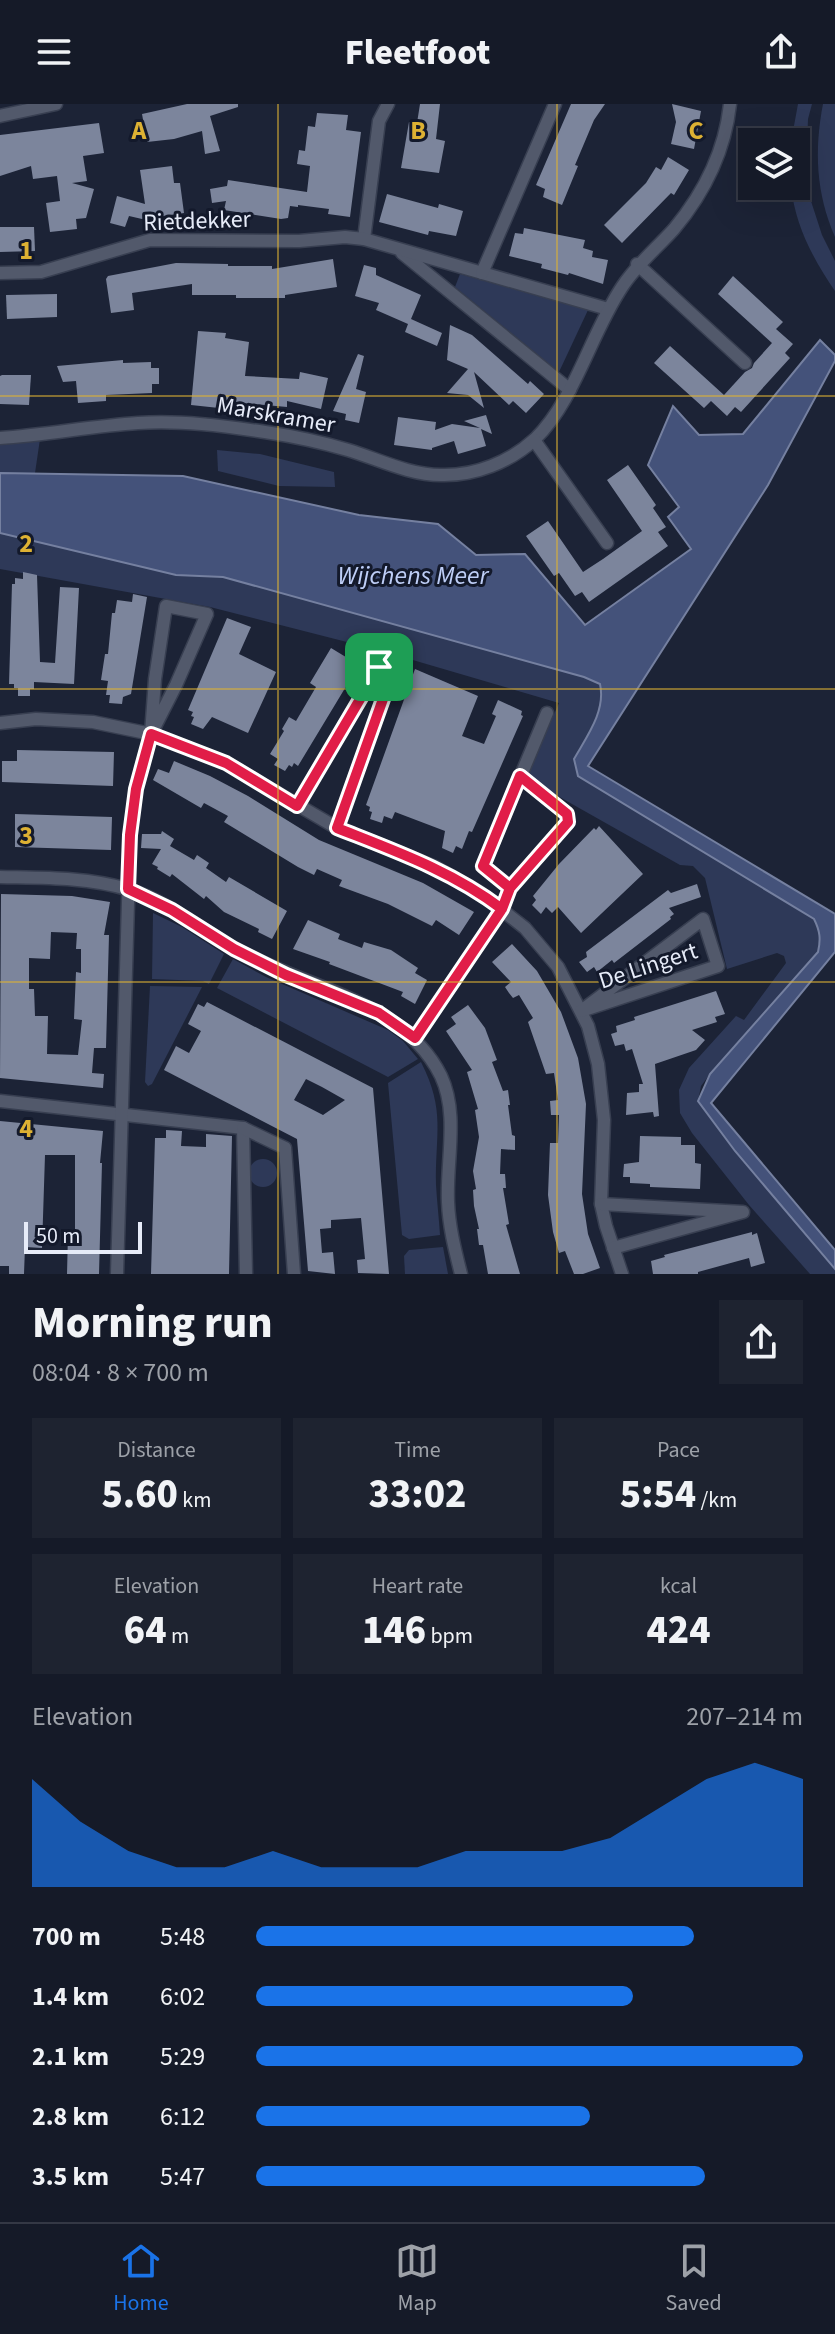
<!DOCTYPE html>
<html lang="en">
<head>
<meta charset="utf-8">
<style>
	body { margin:0; font-family:"Source Sans 3",sans-serif; background:#1e2330; color:#f1f3f6; height:100vh; display:flex; flex-direction:column; font-size:30px; white-space:nowrap }
	* { box-sizing:border-box; margin:0 }
	p { font-size:26px; color:#9da1a8 }
	.icon { flex:none; width:44px; height:44px; fill:none; stroke:currentColor; stroke-width:2; stroke-linecap:round; stroke-linejoin:round }
	.map { position:relative; height:1170px; overflow:hidden }
	.panel { display:flex; flex-direction:column; background:#151a28; flex:1 }
	.panel>* { flex:none }
	.buttons { position:absolute; left:738px; top:24px; display:grid; gap:16px }
	.buttons a { display:grid; place-items:center; width:72px; height:72px; border-radius:0px; background:#151a28; box-shadow:0 8px 32px #0002,0 0 0 2px #343845; font-size:40px }
	.scale { position:absolute; left:24px; bottom:20px; width:118px; box-sizing:border-box; padding-left:8px; border:4px solid #e6ebf8; border-top:0; font-size:22px; line-height:28px; white-space:nowrap; color:#e6ebf8; -webkit-text-stroke:6px #13192b; paint-order:stroke }
	.pin { position:absolute; display:grid; place-items:center; width:68px; height:68px; color:#fff; margin:-34px; border-radius:16px; box-shadow:0 4px 12px #0006 }
	.round { display:grid; place-items:center; flex:none; width:84px; height:84px; border-radius:0px; background:#1e2330 }
	.summary { display:flex; align-items:center; justify-content:space-between; height:136px; padding:0 32px }
	h1 { font-size:44px; font-weight:800; line-height:60px }
	.figures { display:grid; grid-template-columns:repeat(3,1fr); gap:12px; height:136px; padding:8px 32px }
	.figures div { display:grid; align-content:center; border-radius:0px; background:#1e2330; text-align:center }
	.figures b { font-size:40px; font-weight:800 }
	.figures small { font-size:22px; font-weight:400 }
	.figures p { font-size:22px }
	.chart { height:224px; padding:16px 32px }
	.chart p { display:flex; justify-content:space-between }
	.chart svg { width:100%; height:144px; margin-top:8px; fill:#1a73e8; opacity:.7 }
	ul { padding:0 32px; list-style:none; font-size:26px }
	li { display:grid; grid-template-columns:128px 96px 1fr; align-items:center; height:60px }
	li i { height:20px; border-radius:10px; background:#1a73e8 }
	header { display:flex; justify-content:space-between; align-items:center; height:104px; padding:0 32px; background:#151a28; font-size:36px; font-weight:800 }
	.menu { display:flex; justify-content:space-around; align-items:center; height:112px; border-top:2px solid #343845; background:#151a28; font-size:22px; color:#9da1a8 }
	.menu a { display:grid; justify-items:center; gap:4px }
	.menu .selected { color:#1a73e8 }
	.map>svg:first-child { display:block }
</style>
</head>
<body>
<header><svg class="icon" aria-label="menu" viewBox="0 0 24 24"><path d="M4 6h16M4 12h16M4 18h16"/></svg>Fleetfoot<svg class="icon" aria-label="share" viewBox="0 0 24 24"><path d="M12 15V3M7 8l5-5 5 5M5 13v7h14v-7"/></svg></header>
<div class="map">
<svg width="835" height="1170" viewBox="0 0 835 1170">
	<rect width="100%" height="100%" fill="#1c2336"/>
	<!-- green -->
	<g fill="#2e3958">
		<path d="M798,0h14l-4,15 -2,55 4,24 12,37 13,26v30c-22,-32 -40,-66 -44,-105h5v-44h-5z"/>
		<path d="M823,0h12v133c-19,-43 -21,-87 -12,-133z"/>
		<path d="M460,170l128,36 -29,62 -104,-85z"/>
		<path d="M40,335l-5,34h-35v-30z"/>
		<path d="M217,346l43,4 74,18 1,15 -56,-1 -61,-15z"/>
		<path d="M0,429l176,42 47,2 361,100 16,7c6,27 -13,51 -26,75l240,160c6,12 7,20 4,33l-108,122 -9,12 -3,15 37,50 100,118v5h-25l-61,-69 -57,-72 -12,-20 -1,-23 10,-22 47,-52 8,4 42,-57 -2,-7 -7,-3 -50,16 -22,-91 -12,-12 -13,-1 -154,-87 33,-75 -177,-52 -172,-44 -210,-38z"/>
		<path d="M153,809l29,14 42,27 -15,30 -6,-3 -51,-2z"/>
		<path d="M233,855l33,18 122,53 15,11 15,18 -30,18 -171,-89z"/>
		<path d="M150,882l52,1 -50,97 -4,2 -3,-4z"/>
		<path d="M421,958c25,49 14,72 15,123 1,17 3,34 4,50l-31,4 -7,-4 -14,-152z"/>
		<circle cx="263" cy="1069" r="14"/>
		<path d="M443,1143l5,27h-43l-1,-18 5,-6z"/>
	</g>
	<!-- water -->
	<path fill="#44527a" stroke="#7580a0" stroke-width="2" d="M820,236l15,15v6l-67,124 -180,281 247,148v38l-124,151 124,147v19l-100,-118 -37,-50 12,-27 108,-122c3,-13 2,-21 -4,-33l-236,-143 -4,-17c13,-23 32,-48 26,-75l-16,-7 -361,-100 -47,-2 -176,-42v-60l183,3 176,39 79,9 38,31 49,-1 60,71 106,-76 -23,-32 11,-10 -31,-42 25,-59 26,29 44,-1z"/>
	<!-- building -->
	<g fill="#7c859c" fill-rule="evenodd">
		<path d="M187,0h51v3l-28,9 10,35 -15,3 -3,-23 -28,8 -27,3 -5,-28z"/>
		<path d="M420,0h20l-4,35 9,2 -6,32 -38,-5 8,-46 8,1z"/>
		<path d="M571,0h34l-11,16 -19,45 3,1 -16,39 -19,-8 2,-8 -9,-4z"/>
		<path d="M672,0l29,7 -7,38 -23,-5 5,-22z"/>
		<path d="M317,9l31,2 -2,15 15,2 -11,85 -22,-3 1,-5 -31,-4v2l-8,-1 -2,12 -7,1 -57,-9 2,-9 -14,2 -2,-14 17,-3 1,-6 79,12 3,-26 -13,-2 2,-14 6,1 3,-25 7,1z"/>
		<path d="M99,19l5,30 -21,3 4,25 -15,2 22,6 -8,29 -10,1 1,10 -27,3 -4,-29 14,-2 -3,-25 -24,3 -2,-13 -31,10v-41z"/>
		<path d="M668,53l21,13 -15,25 -3,-2 -49,50 -18,-18 42,-42 10,-16 5,3z"/>
		<path d="M172,62l2,17h6l4,30 -42,6 -13,-3 -4,11 -15,-4 7,-27 28,8 -5,-34z"/>
		<path d="M387,90l51,14 1,-4 24,7 -7,25 -27,-5 -1,4 -49,-13z"/>
		<path d="M0,123h34l1,24 -35,1z"/>
		<path d="M524,124l61,12 -2,8 10,3 -1,6 16,3 -5,24 -34,-11 -1,2 -27,-7 1,-4 -33,-8 6,-23 8,1z"/>
		<path d="M333,155l4,28 -52,8v3h-49v-3h-44v-11l-60,9 2,17 -23,3 -5,-34 2,-3 68,-13 52,1v2h44v3z"/>
		<path d="M364,161l12,3v7l45,20 -10,24 31,14 -5,13 -32,-14 3,-8 -32,-14 3,-7 -24,-7z"/>
		<path d="M733,172l50,46 -7,7 17,15 -8,9 5,5 -49,54 -6,-5 -8,9 -16,-15 -7,7 -50,-45 16,-17 54,49 21,-23 7,-4 2,-5 18,-20 -54,-49z"/>
		<path d="M57,190v23l-50,2 -1,-24z"/>
		<path d="M450,221l22,10 56,49 2,-3 14,13 -18,19 -13,-12 -4,4 -35,-33 10,36 -16,-13 -21,-2 21,-24 -21,-9z"/>
		<path d="M198,227l28,2 -1,5 24,4 -4,34 54,3 1,-7 28,6 -7,31 -34,-8v6l-67,-6 -1,7 -28,-3z"/>
		<path d="M358,250l6,2 -8,33 10,3 -7,31 -14,-3 1,-6 -13,-3z"/>
		<path d="M123,256v3l28,-1v6h8v16h-7v9l-46,2v6l-28,2 -2,-22 -13,1 -6,-16z"/>
		<path d="M2,271h29l-2,30 -29,-1v-28z"/>
		<path d="M486,311l6,19 -11,-5 5,17 -28,8 -4,-13 -22,7v2l-38,-5 4,-28 38,5 -1,8 17,-6 28,4 -16,-7z"/>
		<path d="M628,361l28,40 -3,3 13,19 -8,5 10,14 -79,56 -7,-10 -7,4 -16,-23 -5,3 -28,-40 22,-15 35,51 20,-13 39,-28 -35,-51z"/>
		<path d="M23,468l14,3 3,87 15,1 5,-76 19,1 -5,96 -40,-2v7h-4v7h-12v-8h-4v-4h-5l3,-100h3v-6l8,1z"/>
		<path d="M133,490l14,3 -16,97 -8,3 -1,7 -13,-1 1,-8h-4l2,-14 -7,-1 4,-26h3l4,-41h3l2,-13 15,2z"/>
		<path d="M227,514l24,9 -12,27 37,18 -28,61 -36,-16 -9,12 -12,-5 3,-7 -3,-1 2,-4 -5,-2z"/>
		<path d="M331,544l28,17 -61,101 -4,-3 -2,4 -3,-2 -4,6 -11,-6 4,-6 -8,-5 14,-23 -2,-2 7,-12 7,4 20,-34 -6,-4z"/>
		<path d="M415,565l63,27 -16,40 22,8 12,-28 -4,-2 6,-14 24,11 -1,4 2,1 -51,116 -3,-1 -7,18 -6,-3 -3,7 -11,-5 3,-17 -50,-19 -3,7 -8,-3 -2,7 -12,-4 2,-7 -3,-1 1,-4 -4,-2z"/>
		<path d="M17,646l97,2 -1,34 -111,-4v-21h15z"/>
		<path d="M174,657l36,15 38,20 71,44 104,43 51,29 -15,23 -23,-15 -4,6 -44,-22 -49,-18 3,-6 -25,-11 -3,6 -16,-8 -74,-45 4,-6 -24,-13 -3,5 -48,-28 5,-11 11,4z"/>
		<path d="M15,710l97,3 -1,33 -96,-3z"/>
		<path d="M599,722l44,48 -62,59 -23,-26 -6,6 -6,-6 -5,7 -9,-9 4,-5 -3,-4 26,-32 35,-36 2,2z"/>
		<path d="M162,727l12,8 -4,7 24,14 3,-5 12,8 -3,5 20,14 3,-5 58,34 -15,28 -14,-7 1,-3 -35,-17 -18,-16 -2,3 -32,-25 -2,3 -13,-8 1,-2 -6,-3 9,-15 -20,-1 1,-14h19z"/>
		<path d="M697,780l4,13 -32,11 5,6 -4,3 1,2 -57,44 -2,-3 -15,12 -3,-5 -7,5 -8,-10 8,-5 -1,-5 82,-62 3,3z"/>
		<path d="M1,790l71,2 38,6 -6,33h5l-3,113h-12l-2,25 12,1 -1,14 -103,-10zM51,828l26,1 -1,16h5v24l-5,-1 -2,47 8,1 -4,35 -31,-1 1,-38h-13l-1,-27h-5v-31l21,1z"/>
		<path d="M308,816l32,14 -2,5 24,9 2,-6 27,8 27,18 -3,5 12,7 -12,24 -14,-8 2,-4 -74,-28 1,-2 -37,-13z"/>
		<path d="M512,840l25,27 24,41 17,46 8,46 -4,90 6,40 12,34 -17,6h-9l-9,-23 -6,2 -6,-21 -5,-37 2,-52h8l1,-28h-8l-1,-14 8,-1 -4,-27 -8,1 -18,-52 5,-4 -14,-23 -6,3 -4,-5 -4,-6 6,-5 -19,-20z"/>
		<path d="M716,887l9,23 -10,3 2,5 -25,8 13,10 -9,10 -41,14 4,52 -5,1 -1,-5 -27,3 1,-22 12,-1v-8h4l-11,-35 -6,2 -2,-7 -9,2 -4,-12 6,-2 -1,-6 19,-6 -1,-3z"/>
		<path d="M207,898l166,86 16,186 -31,-1 -1,-13 8,-1 -4,-41 -30,2v8l-11,1 2,24 11,-1 2,22 -27,-3 -11,-132 -133,-69 12,-24 13,7 12,-22 -13,-7 10,-20 6,3zM306,975l16,8 23,13 -22,15 -29,-15z"/>
		<path d="M468,901l17,23 12,32 -5,2 11,29 5,-1 2,15h-2l4,30 3,1v14l-14,-1 -1,25h5l1,14h-3l6,36 -3,1 14,49h-32l-5,-29h-4l-2,-16h2l-5,-23 -1,-16 3,-1 -3,-18 6,-34 -4,-27 3,-1 -11,-37 5,-2 -26,-39 10,-7 -5,-7z"/>
		<path d="M0,1017l103,10 -3,32h2l-3,111h-32l1,-41h7v-78h-30l-3,93 -17,-1 -1,27h-15v-8h-9z"/>
		<path d="M166,1026l16,1 -1,15 25,1v-13l26,2 -3,138h-78l4,-136h11z"/>
		<path d="M640,1032l41,1v8h14v18l6,1 -1,25 -50,-2v-3l-20,-1v-6h-7l1,-13 15,-2z"/>
		<path d="M752,1128v3l5,-2 8,30 -14,4 -2,-9 -51,14v2h-45l-2,-13 14,-4 -1,-2z"/>
	</g>
	<g fill="none" stroke-linecap="round" stroke-linejoin="round">
		<defs>
			<g id="street">
				<path d="M0,12l56,-12"/>
				<path d="M364,135l15,-118 9,-17"/>
				<path d="M402,149l168,137"/>
				<path d="M637,160l108,99"/>
				<path d="M0,169l41,-1 109,-32 149,1 46,-4 19,2 244,70"/>
				<path d="M482,169l73,-169"/>
				<path d="M0,334c46,-3 92,-12 138,-15 42,-3 86,3 127,9 27,4 56,10 83,18 30,9 61,25 93,25 34,1 69,-13 94,-36 40,-39 55,-104 87,-152 14,-22 34,-38 52,-58 30,-36 51,-78 56,-125"/>
				<path d="M534,336l73,103"/>
				<path d="M166,502l41,8 -31,71 -25,49 4,-55z"/>
				<path d="M0,619l36,-4 57,3 58,12 75,29 111,65 98,39 44,25 46,36 33,39 30,59 10,38 6,56 -3,84 5,22 16,48"/>
				<path d="M297,702l82,-139 12,7 -3,11 -51,143"/>
				<path d="M0,773c42,1 86,0 127,12 38,11 72,39 106,59 68,39 170,51 208,128 18,38 5,86 7,126 1,25 7,48 13,72"/>
				<path d="M510,784l-27,-22 64,-153"/>
				<path d="M703,815l15,47 -137,45z"/>
				<path d="M415,934l87,-129 8,-21 58,-66 -1,-8 -47,-38"/>
				<path d="M0,997l243,27 3,146"/>
				<path d="M243,1024l42,20 9,126"/>
				<path d="M601,1100l142,8 -130,36"/>
				<path d="M117,1170l13,-439 6,-46 15,-55"/>
			</g>
		</defs>
		<!-- street casing -->
		<use href="#street" stroke="#383f51" stroke-width="15"/>
		<!-- street -->
		<use href="#street" stroke="#52596b" stroke-width="12"/>
	</g>
	<g fill="none" stroke-linecap="round" stroke-linejoin="round">
		<defs>
			<path id="route" d="M379,563l-82,139 -71,-43 -75,-29 -15,55 -6,46 -2,54 44,21 62,39 52,26 93,38 36,25 87,-129 8,-21 58,-66 -1,-8 -47,-38 -37,90 27,22 -8,21c-50,-38 -107,-58 -165,-81l51,-143 3,-11 -12,-7"/>
		</defs>
		<!-- route casing -->
		<use href="#route" stroke="#fff" stroke-width="16"/>
		<!-- route -->
		<use href="#route" stroke="#e11d48" stroke-width="10"/>
	</g>
	<!-- grid -->
	<path fill="none" stroke="#ddb133" stroke-width="2" stroke-opacity="0.55" d="M278,0v1170M557,0v1170M0,292h835M0,585h835M0,878h835"/>
	<g text-anchor="middle" dominant-baseline="central" stroke-width="6" stroke-linejoin="round" paint-order="stroke">
		<!-- street labels -->
		<g font-size="24" fill="#e6ebf8" stroke="#13192b">
			<text transform="translate(197 117) rotate(-2)">Rietdekker</text>
			<text transform="translate(276 311) rotate(10)">Marskramer</text>
			<text transform="translate(648 862) rotate(-18)">De Lingert</text>
		</g>
		<!-- water labels -->
		<g font-size="26" font-style="italic" fill="#becef7" stroke="#13192b">
			<text x="413" y="471">Wijchens Meer</text>
		</g>
	</g>
	<g font-size="26" text-anchor="middle" font-weight="bold" fill="#ddb133" stroke="#13192b" stroke-width="6" stroke-linejoin="round" paint-order="stroke">
		<text x="139" y="35">A</text>
		<text x="418" y="35">B</text>
		<text x="696" y="35">C</text>
		<text x="26" y="155">1</text>
		<text x="26" y="448">2</text>
		<text x="26" y="740">3</text>
		<text x="26" y="1033">4</text>
	</g>
</svg>
<div class="buttons">
<a><svg class="icon" aria-label="layers" viewBox="0 0 24 24"><path d="M12 4l9 5-9 5-9-5zM3 14l9 5 9-5"/></svg></a>
</div>
<div class="scale">50 m</div>
<div class="pin" style="left:379px;top:563px;background:#1e9e55"><svg class="icon" aria-label="arrive" viewBox="0 0 24 24"><path d="M6 21V4h12l-3 4 3 4H6"/></svg></div>
</div>
<section class="panel">
<div class="summary"><div><h1>Morning run</h1><p>08:04 · 8 × 700 m</p></div><a class="round"><svg class="icon" aria-label="share" viewBox="0 0 24 24"><path d="M12 15V3M7 8l5-5 5 5M5 13v7h14v-7"/></svg></a></div>
<div class="figures">
<div><p>Distance</p><b>5.60<small> km</small></b></div>
<div><p>Time</p><b>33:02</b></div>
<div><p>Pace</p><b>5:54<small> /km</small></b></div>
</div>
<div class="figures">
<div><p>Elevation</p><b>64<small> m</small></b></div>
<div><p>Heart rate</p><b>146<small> bpm</small></b></div>
<div><p>kcal</p><b>424</b></div>
</div>
<div class="chart"><p><span>Elevation</span>207–214 m</p>
<svg viewBox="0 0 160 44" preserveAspectRatio="none"><path d="M0 44V11L10 24L20 33L30 38L40 38L50 33L60 38L70 38L80 38L90 33L100 33L110 33L120 29L130 20L140 11L150 6L160 11V44z"/></svg>
</div>
<ul>
<li><b>700 m</b>5:48<i style="width:80%"></i></li>
<li><b>1.4 km</b>6:02<i style="width:69%"></i></li>
<li><b>2.1 km</b>5:29<i style="width:100%"></i></li>
<li><b>2.8 km</b>6:12<i style="width:61%"></i></li>
<li><b>3.5 km</b>5:47<i style="width:82%"></i></li>
</ul>
</section>
<nav class="menu">
<a class="selected"><svg class="icon" aria-label="home" viewBox="0 0 24 24"><path d="M3 11l9-7 9 7M6 9v11h12V9"/></svg>Home</a>
<a><svg class="icon" aria-label="map" viewBox="0 0 24 24"><path d="M3 6l6-2 6 2 6-2v14l-6 2-6-2-6 2zM9 4v14M15 6v14"/></svg>Map</a>
<a><svg class="icon" aria-label="saved" viewBox="0 0 24 24"><path d="M7 4h10v16l-5-4-5 4z"/></svg>Saved</a>
</nav>
</body>
</html>
